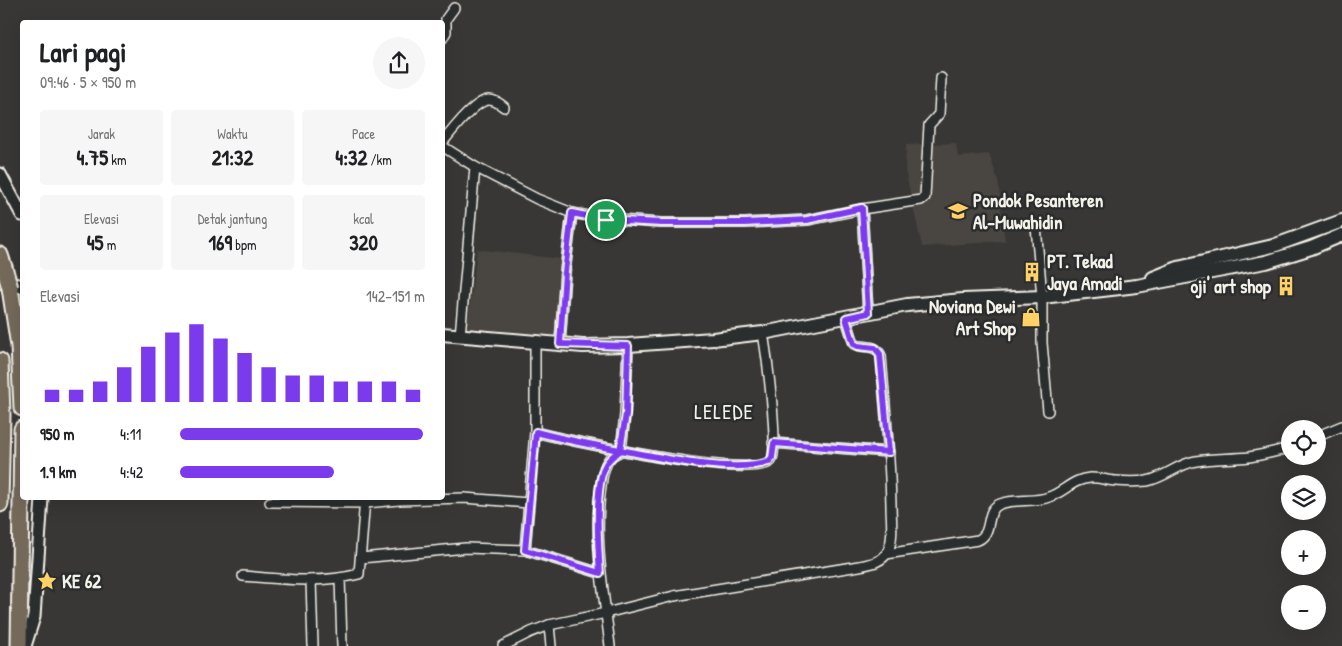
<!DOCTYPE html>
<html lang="id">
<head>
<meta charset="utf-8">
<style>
	body { margin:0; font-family:"Patrick Hand",sans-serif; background:#f6f6f6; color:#202124; height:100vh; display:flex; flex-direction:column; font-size:19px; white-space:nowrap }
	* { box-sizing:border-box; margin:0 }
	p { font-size:16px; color:#757577 }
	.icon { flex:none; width:28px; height:28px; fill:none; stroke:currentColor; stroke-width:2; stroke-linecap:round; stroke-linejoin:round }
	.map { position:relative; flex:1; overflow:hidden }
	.side { position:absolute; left:20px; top:20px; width:425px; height:480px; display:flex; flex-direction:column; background:#fff; border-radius:5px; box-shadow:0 5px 20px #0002 }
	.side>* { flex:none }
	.controls { position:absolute; left:1281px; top:420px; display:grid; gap:10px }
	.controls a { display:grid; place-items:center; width:45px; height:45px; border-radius:50%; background:#fff; box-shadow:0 5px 20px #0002; font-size:25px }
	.pin { position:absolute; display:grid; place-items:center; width:42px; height:42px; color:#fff; margin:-21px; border:2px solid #fff; border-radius:50%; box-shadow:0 1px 5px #0007 }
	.round { display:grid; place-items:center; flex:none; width:52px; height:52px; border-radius:26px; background:#f6f6f6 }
	.head { display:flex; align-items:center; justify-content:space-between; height:85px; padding:0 20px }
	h1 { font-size:28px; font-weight:700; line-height:38px }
	.metrics { display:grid; grid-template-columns:repeat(3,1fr); gap:8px; height:85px; padding:5px 20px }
	.metrics div { display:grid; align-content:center; border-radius:5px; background:#f6f6f6; text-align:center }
	.metrics b { font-size:21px; font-weight:700 }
	.metrics small { font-size:14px; font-weight:400 }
	.metrics p { font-size:14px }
	.chart { height:140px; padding:10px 20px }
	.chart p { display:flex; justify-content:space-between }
	.chart svg { width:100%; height:90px; margin-top:5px; stroke:#7c3aed; stroke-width:6 }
	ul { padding:0 20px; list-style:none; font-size:16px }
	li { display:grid; grid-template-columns:80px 60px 1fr; align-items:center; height:38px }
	li i { height:12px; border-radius:6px; background:#7c3aed }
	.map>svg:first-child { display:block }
</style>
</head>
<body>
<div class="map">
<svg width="1342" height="646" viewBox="0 0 1342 646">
	<rect width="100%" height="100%" fill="#383736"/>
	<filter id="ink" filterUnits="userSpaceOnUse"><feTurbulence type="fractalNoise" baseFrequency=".02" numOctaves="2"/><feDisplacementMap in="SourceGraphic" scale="10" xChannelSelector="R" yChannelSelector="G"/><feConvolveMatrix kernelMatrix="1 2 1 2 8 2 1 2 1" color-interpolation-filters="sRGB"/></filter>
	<g filter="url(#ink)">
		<!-- built -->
		<g fill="#484440">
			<path d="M956,143l2,14 31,-3 9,26 7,61 -83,6 -17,-77 1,-25z"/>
			<path d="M477,249l93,11 -9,78 -94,-10z"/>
		</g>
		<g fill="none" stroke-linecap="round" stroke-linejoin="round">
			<defs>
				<g id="minor">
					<path d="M442,39l4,-7v-13l8,-11"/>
					<path d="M442,143c9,-11 33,-43 47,-43 6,0 10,3 15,7"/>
					<path d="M442,146l33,21 62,32 35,14 34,6 55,4h84l62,-3 55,-11 59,-9 4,-3 4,-72 10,-11 2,-36"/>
					<path d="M862,209l6,104"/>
					<path d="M1036,226l6,71v46l6,68"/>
					<path d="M460,336l15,-169"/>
					<path d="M560,344l5,-72 7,-59"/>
					<path d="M535,432c31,8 218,49 236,29 9,-11 -5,-110 -8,-128"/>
					<path d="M1318,436l24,-10"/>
					<path d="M773,443l116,9"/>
					<path d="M621,451l4,-37 3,-69"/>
					<path d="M270,502l95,1 34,-3 65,-2 65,5"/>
					<path d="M525,550l10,-118v-89"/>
					<path d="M886,554l92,-14c16,-7 6,-30 22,-36 16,-6 34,-1 49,-7 15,-5 24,-18 41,-19 8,-1 18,3 26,3 10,1 21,1 31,0 17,-3 31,-17 49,-20 17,-3 36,-2 53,-4 14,-2 28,-6 41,-9"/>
					<path d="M361,558l105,-10 59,2 75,23"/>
					<path d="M243,576c39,3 78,8 116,-2l6,-75"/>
					<path d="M340,578l2,68"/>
					<path d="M311,580l2,66"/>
					<path d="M549,625l2,21"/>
					<path d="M503,646l28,-14 18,-7 57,-12 68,-17 185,-30c11,-2 24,-4 29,-15 6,-13 3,-32 3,-46 -1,-50 -6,-99 -10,-149 -5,-13 -17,-7 -27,-12l-8,-26"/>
					<path d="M610,646c-6,-54 -17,-106 -9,-160 1,-10 3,-22 10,-29 2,-2 6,-4 10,-6"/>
				</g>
				<g id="tertiary">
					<path d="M0,174l22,41"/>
					<path d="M25,646l9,-29 8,-119"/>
				</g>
				<g id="secondary">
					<path d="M1153,278l25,-10 95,-22 69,-25"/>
					<path d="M0,282l22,4"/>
					<path d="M442,334l141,12 45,-1 85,-6 50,-6 144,-28 56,-5 79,-3 95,-11 129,-24 45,-14 31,-13"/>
				</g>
				<g id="trunk">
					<path d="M0,255l4,12"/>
					<path d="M10,288l9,58 3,62"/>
					<path d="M0,361l2,53 -2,90"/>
					<path d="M19,646l3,-217"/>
				</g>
			</defs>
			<!-- minor casing -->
			<use href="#minor" stroke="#f4f1e8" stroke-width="12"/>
			<!-- tertiary casing -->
			<use href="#tertiary" stroke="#f4f1e8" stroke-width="15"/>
			<!-- secondary casing -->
			<use href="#secondary" stroke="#f4f1e8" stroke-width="16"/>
			<!-- trunk casing -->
			<use href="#trunk" stroke="#f4f1e8" stroke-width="19"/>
			<!-- minor -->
			<use href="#minor" stroke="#2a2d2e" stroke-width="9"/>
			<!-- tertiary -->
			<use href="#tertiary" stroke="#2a2d2e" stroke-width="11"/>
			<!-- secondary -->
			<use href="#secondary" stroke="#2a2d2e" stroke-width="12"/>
			<!-- trunk -->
			<use href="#trunk" stroke="#746a5a" stroke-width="15"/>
			<defs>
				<path id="trunk-bridge" d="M4,267l6,21"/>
			</defs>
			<!-- trunk-bridge casing -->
			<use href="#trunk-bridge" stroke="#f4f1e8" stroke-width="19" stroke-linecap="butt"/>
			<!-- trunk-bridge -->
			<use href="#trunk-bridge" stroke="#746a5a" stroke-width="15"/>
		</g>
	</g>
	<g fill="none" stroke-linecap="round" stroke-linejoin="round" filter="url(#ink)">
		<defs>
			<path id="route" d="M606,220l-34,-7 -7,59 -5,72 68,2 -2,68 -6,37c-6,4 -10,6 -14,13 -12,22 -8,83 -6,109l-75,-23 11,-118c33,9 67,15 100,21 35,7 99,20 133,9l3,-4 2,-15 115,9 -9,-98 -5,-6 -17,-2 -4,-2 -8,-26 22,-5 -6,-105 -55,12 -62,3h-84l-55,-3"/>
		</defs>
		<!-- route casing -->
		<use href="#route" stroke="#fff" stroke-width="10"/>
		<!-- route -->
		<use href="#route" stroke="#7c3aed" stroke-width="6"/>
	</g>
	<!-- icons -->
	<defs>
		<symbol id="school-bare" viewBox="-9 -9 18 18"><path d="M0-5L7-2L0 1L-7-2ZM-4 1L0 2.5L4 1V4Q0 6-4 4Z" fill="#ffd166" stroke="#2a2d2e" stroke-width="2.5" paint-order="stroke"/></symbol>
		<symbol id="building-bare" viewBox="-9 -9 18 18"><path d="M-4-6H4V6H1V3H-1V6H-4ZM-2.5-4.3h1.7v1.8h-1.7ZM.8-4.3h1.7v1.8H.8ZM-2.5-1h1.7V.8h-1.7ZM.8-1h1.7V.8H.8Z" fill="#ffd166" stroke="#2a2d2e" stroke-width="2.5" paint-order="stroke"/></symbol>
		<symbol id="shop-bare" viewBox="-9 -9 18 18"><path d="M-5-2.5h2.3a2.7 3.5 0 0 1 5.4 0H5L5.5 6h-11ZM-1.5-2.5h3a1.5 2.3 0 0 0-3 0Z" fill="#ffd166" stroke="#2a2d2e" stroke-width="2.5" paint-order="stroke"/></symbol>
		<symbol id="sight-bare" viewBox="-9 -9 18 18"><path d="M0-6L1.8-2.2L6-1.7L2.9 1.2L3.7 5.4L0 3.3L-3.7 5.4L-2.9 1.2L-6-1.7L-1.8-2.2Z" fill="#ffd166" stroke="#2a2d2e" stroke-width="2.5" paint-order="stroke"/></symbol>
	</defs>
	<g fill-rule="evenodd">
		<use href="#school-bare" x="944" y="197" width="28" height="28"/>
		<use href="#building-bare" x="1018" y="258" width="28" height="28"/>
		<use href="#building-bare" x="1272" y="272" width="28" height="28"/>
		<use href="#shop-bare" x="1017" y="303" width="28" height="28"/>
		<use href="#sight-bare" x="33" y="567" width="28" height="28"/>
	</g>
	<g text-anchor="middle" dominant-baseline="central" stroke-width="5" stroke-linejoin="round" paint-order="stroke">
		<!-- poi labels -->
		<g font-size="19" font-weight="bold" fill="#f4f1e8" stroke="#2a2d2e" text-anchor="start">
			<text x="973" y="200">Pondok Pesanteren<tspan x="973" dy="22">Al-Muwahidin</tspan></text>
			<text x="1047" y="261">PT. Tekad<tspan x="1047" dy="22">Jaya Amadi</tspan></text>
			<text x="1271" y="286" text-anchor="end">oji' art shop</text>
			<text x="1016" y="306" text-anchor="end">Noviana Dewi<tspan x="1016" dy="22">Art Shop</tspan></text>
			<text x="62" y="581">KE 62</text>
		</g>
		<!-- quarter labels -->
		<g font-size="21" letter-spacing="1" fill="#f4f1e8" stroke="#2a2d2e">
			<text x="724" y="411">LELEDE</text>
		</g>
	</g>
</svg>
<div class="controls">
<a><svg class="icon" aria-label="locate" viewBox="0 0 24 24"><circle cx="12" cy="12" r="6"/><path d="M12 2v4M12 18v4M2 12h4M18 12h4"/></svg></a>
<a><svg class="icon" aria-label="layers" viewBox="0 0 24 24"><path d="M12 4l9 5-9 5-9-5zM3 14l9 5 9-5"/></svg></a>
<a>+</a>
<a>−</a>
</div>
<div class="pin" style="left:606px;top:220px;background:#1e9e55"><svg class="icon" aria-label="arrive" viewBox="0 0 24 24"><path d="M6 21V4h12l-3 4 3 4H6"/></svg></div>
<section class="side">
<div class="head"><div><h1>Lari pagi</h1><p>09:46 · 5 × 950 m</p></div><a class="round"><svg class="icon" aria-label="share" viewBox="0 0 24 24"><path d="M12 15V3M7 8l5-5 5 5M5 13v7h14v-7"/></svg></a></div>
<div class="metrics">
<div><p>Jarak</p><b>4.75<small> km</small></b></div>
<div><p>Waktu</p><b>21:32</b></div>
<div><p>Pace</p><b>4:32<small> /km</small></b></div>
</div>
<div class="metrics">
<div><p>Elevasi</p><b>45<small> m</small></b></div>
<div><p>Detak jantung</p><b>169<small> bpm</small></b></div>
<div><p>kcal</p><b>320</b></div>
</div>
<div class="chart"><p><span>Elevasi</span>142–151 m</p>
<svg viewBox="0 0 160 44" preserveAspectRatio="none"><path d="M5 44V38M15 44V38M25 44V34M35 44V27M45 44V17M55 44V10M65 44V6M75 44V13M85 44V20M95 44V27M105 44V31M115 44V31M125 44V34M135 44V34M145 44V34M155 44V38"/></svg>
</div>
<ul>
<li><b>950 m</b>4:11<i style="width:99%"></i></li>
<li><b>1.9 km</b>4:42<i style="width:63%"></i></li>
</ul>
</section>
</div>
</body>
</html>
